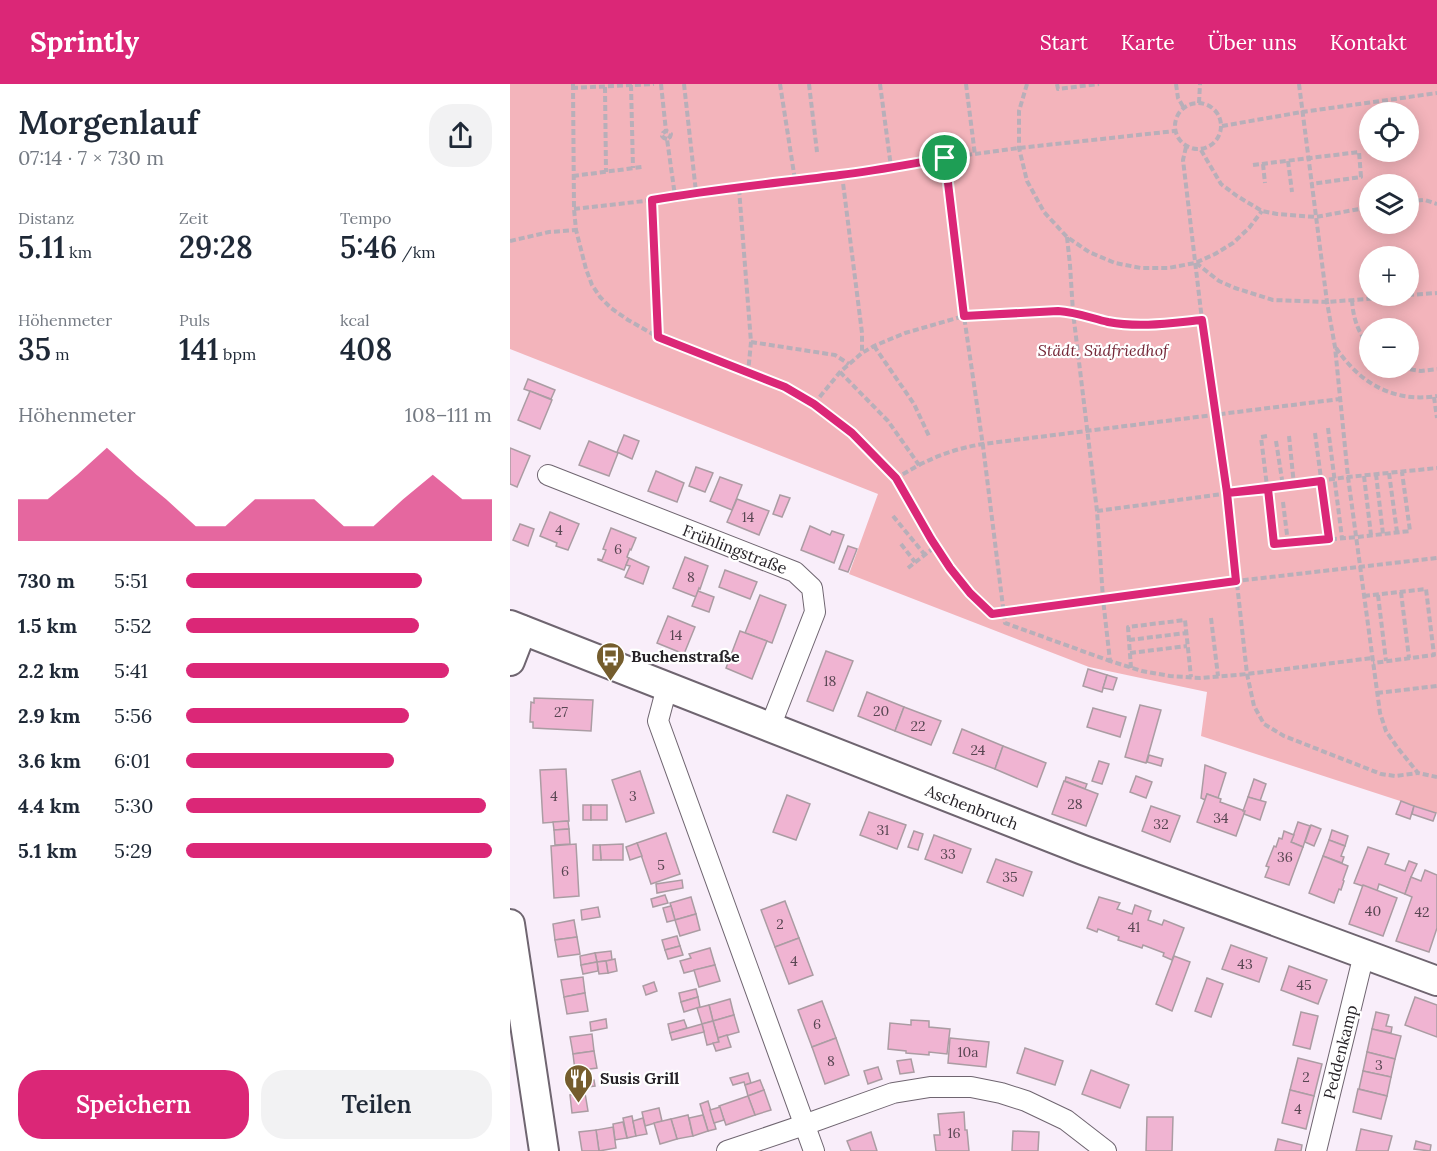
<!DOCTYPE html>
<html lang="de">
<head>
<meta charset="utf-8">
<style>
	body { margin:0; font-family:Lora,serif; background:#f2f2f3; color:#1f2937; height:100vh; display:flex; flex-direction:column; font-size:22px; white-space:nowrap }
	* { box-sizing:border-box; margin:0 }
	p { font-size:20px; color:#747a83 }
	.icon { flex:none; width:33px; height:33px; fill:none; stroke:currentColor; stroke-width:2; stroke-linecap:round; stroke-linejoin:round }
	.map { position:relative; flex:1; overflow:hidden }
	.details { display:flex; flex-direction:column; background:#fff; width:510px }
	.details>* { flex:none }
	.controls { position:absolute; left:849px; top:18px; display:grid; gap:12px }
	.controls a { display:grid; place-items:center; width:60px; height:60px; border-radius:50%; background:#fff; box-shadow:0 3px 15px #0003; font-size:30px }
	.pin { position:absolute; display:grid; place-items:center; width:51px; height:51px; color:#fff; margin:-26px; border:3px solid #fff; border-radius:50%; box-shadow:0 2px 6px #0007 }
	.round { display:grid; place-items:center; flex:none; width:63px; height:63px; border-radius:24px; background:#f2f2f3 }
	.head { display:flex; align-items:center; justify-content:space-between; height:102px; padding:0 18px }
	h1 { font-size:33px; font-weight:600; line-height:45px }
	.metrics { display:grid; grid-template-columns:repeat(3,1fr); gap:9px; height:102px; padding:6px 18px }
	.metrics div { display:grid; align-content:center }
	.metrics b { font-size:30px; font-weight:600 }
	.metrics small { font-size:16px; font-weight:400 }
	.metrics p { font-size:16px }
	.chart { height:168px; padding:12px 18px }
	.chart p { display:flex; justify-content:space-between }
	.chart svg { width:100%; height:108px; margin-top:6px; fill:#db2777; opacity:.7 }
	.primary-button { display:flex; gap:12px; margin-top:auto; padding:12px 18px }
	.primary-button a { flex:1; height:69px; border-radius:24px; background:#db2777; color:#fff; font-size:24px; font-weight:600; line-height:69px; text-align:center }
	.primary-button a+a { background:#f2f2f3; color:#1f2937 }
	ul { padding:0 18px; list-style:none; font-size:20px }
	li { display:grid; grid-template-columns:96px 72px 1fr; align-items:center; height:45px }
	li i { height:15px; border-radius:8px; background:#db2777 }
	header { display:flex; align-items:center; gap:36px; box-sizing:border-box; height:84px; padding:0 30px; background:#db2777; color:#fff }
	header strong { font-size:28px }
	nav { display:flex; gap:33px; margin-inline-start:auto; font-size:21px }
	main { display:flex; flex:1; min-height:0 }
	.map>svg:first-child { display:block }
</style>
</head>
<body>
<header>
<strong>Sprintly</strong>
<nav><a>Start</a><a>Karte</a><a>Über uns</a><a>Kontakt</a></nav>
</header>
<main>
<section class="details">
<div class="head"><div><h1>Morgenlauf</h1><p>07:14 · 7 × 730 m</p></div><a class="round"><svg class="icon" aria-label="share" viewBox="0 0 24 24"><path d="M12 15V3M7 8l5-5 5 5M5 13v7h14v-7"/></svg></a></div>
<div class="metrics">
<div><p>Distanz</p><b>5.11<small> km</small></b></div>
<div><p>Zeit</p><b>29:28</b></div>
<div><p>Tempo</p><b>5:46<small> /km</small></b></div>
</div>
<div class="metrics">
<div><p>Höhenmeter</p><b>35<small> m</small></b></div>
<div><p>Puls</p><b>141<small> bpm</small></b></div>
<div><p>kcal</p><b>408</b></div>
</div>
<div class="chart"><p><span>Höhenmeter</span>108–111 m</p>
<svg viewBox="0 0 160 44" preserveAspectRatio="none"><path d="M0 44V27L10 27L20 17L30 6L40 17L50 27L60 38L70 38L80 27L90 27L100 27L110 38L120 38L130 27L140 17L150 27L160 27V44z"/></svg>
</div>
<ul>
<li><b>730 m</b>5:51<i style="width:77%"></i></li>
<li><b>1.5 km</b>5:52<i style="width:76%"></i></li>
<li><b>2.2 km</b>5:41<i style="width:86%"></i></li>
<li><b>2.9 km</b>5:56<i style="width:73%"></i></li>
<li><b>3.6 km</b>6:01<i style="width:68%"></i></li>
<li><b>4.4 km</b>5:30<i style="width:98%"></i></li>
<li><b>5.1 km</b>5:29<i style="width:100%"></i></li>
</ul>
<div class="primary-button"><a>Speichern</a><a>Teilen</a></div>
</section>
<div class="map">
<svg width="927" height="1067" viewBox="0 0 927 1067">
	<rect width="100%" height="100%" fill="#f9eefa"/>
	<!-- green -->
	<path fill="#f3b4bb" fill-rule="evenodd" d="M0,0h927v729l-236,-77 6,-44 -118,-25 -240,-93 29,-80 -368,-145zM860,28h38v40h-38zM860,100h38v40h-38zM860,172h38v40h-38zM860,244h38v40h-38z"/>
	<!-- building -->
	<g fill="#f0b4d2" stroke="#ab9ca3" stroke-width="1.5">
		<path d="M18,295l27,11 -4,9 -27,-10z"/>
		<path d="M20,307l22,9 -12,29 -22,-9z"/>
		<path d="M114,351l15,6 -7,18 -15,-7z"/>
		<path d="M79,357l29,12 -9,23 -30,-11z"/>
		<path d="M0,364l20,8 -13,31 -7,-3z"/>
		<path d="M186,383l17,6 -8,19 -16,-6z"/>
		<path d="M146,387l28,12 -7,19 -29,-11z"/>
		<path d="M210,393l22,8 -10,25 -22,-9z"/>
		<path d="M270,411l10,3 -8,19 -9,-3z"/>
		<path d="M227,415l32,12 -10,24 -32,-13z"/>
		<path d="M40,428l29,12 -11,26 -12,-4 1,-3 -17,-7z"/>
		<path d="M10,440l14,5 -6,17 -15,-6z"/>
		<path d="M300,442l20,9 2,-4 12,4 -10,28 -33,-13z"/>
		<path d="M101,444l25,10 -5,12 -1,-1 -3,8 2,1 -5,12 -26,-10v-1l4,1 4,-10 -3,-1z"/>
		<path d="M338,462l9,3 -9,23 -9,-3z"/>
		<path d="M175,473l23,9 -8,23 -1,-1 -3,9 -23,-9z"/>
		<path d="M119,474l20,9 -6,17 -18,-7 5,-11 -4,-1z"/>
		<path d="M215,486l32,12 -7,17 -31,-12z"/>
		<path d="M188,507l16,6 -5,15 -17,-6z"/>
		<path d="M250,511l26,10 -14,38 -27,-10z"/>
		<path d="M158,532l27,11 -11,27 -27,-11z"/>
		<path d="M230,547l27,10 -15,38 -26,-11z"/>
		<path d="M316,567l27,10 -20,50 -26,-10z"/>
		<path d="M578,585l19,6 -5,17 -19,-6z"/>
		<path d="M597,591l10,3 -4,12 -10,-2z"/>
		<path d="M357,608l37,15 -9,24 -37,-15z"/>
		<path d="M24,614l59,2 -2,31 -58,-3v-6h-3l1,-20 3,1z"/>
		<path d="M630,621l21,5 -15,53 -21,-6z"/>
		<path d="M394,623l37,14 -10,24 -36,-14z"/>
		<path d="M583,624l33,9 -6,20 -33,-10z"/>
		<path d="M452,645l41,17 -8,23 -42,-16z"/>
		<path d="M493,662l43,17 -9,24 -42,-18z"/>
		<path d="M639,671l14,4 -2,7 -14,-4z"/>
		<path d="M589,677l10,3 -7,20 -10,-3z"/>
		<path d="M695,681l21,8 -8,25 -11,-4 -2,6 -4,-2z"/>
		<path d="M56,685l3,52 -26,2 -3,-53z"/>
		<path d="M130,687l14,42 -28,9 -14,-42z"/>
		<path d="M626,692l16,6 -6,16 -16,-6z"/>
		<path d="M556,693l21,7 -2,5 -20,-8z"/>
		<path d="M744,695l12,5 -6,17 -12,-4z"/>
		<path d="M554,697l34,13 -12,32 -34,-12z"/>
		<path d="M697,710l14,5 -1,3 25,9 -9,25 -39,-14z"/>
		<path d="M277,711l23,9 -14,36 -23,-8z"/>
		<path d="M738,713l18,5 -6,18 -16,-6 1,-3h-2z"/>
		<path d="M891,717l13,5 -4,13 -14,-5z"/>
		<rect x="73" y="721" width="8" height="15"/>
		<rect x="81" y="721" width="16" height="15"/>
		<path d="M641,722l29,10 -10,26 -28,-11z"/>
		<path d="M904,722l22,7 -3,8 -21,-7z"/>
		<path d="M359,728l37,13 -9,24 -37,-14z"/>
		<path d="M58,737l1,8 -15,1 -1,-8z"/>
		<path d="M788,738l12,4 -7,21 -12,-5z"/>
		<path d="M801,741l10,4 -7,17 -9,-4z"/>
		<path d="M59,745l1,15 -15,1 -1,-15z"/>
		<path d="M822,746l16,6 -3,10 -16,-6z"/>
		<path d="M404,747l9,3 -5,16 -10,-3z"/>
		<path d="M774,747l10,4 -3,7 12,5 -14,38 -24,-8 4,-10 -3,-1 8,-20 2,1 3,-9 3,1z"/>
		<path d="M156,749l14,41 -29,10 -14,-41z"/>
		<path d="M424,751l37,14 -9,24 -37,-14z"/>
		<path d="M819,756l16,6 -4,10 3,1 -2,6 -19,-7z"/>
		<path d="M127,759l5,13 -12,4 -4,-13z"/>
		<path d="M66,760l3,52 -25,2 -3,-52z"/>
		<path d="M113,760v16h-22l-1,-15z"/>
		<path d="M83,761h7l1,15h-8z"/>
		<path d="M858,763l21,7 -4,10 20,7 4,-10 8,3 -6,13 -6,17 -26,-10 -2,7 -23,-8z"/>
		<path d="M813,772l25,10 -5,14 1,1 -3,9 -2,-1 -5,14 -25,-10z"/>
		<path d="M486,775l36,13 -9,24 -36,-14z"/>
		<path d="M915,786l12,5v53l-8,24 -33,-11 16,-44 -7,-3 6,-17 10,4z"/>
		<path d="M172,796l1,8 -26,5 -1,-9z"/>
		<path d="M853,801l34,13 -14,38 -34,-12z"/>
		<path d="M155,811l3,8 -15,4 -2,-8z"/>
		<path d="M181,813l5,17 -21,6 -5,-17z"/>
		<path d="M589,813l21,6 -3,6 15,5 3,-9 16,6 -3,9 14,5 2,-5 20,8 -12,32 -9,-4 1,-3 -21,-8 -1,3 -24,-8 1,-3 -21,-8 -1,3 -10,-4z"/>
		<path d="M275,817l14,37 -24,9 -14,-37z"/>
		<path d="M161,822l4,14 -8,2 -4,-14z"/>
		<path d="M88,823l2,10 -18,3 -1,-10z"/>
		<path d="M186,830l4,16 -20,6 -5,-16z"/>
		<path d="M64,836l3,17 -22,3 -2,-16z"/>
		<path d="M167,852l3,10 -15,4 -3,-10z"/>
		<path d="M67,853l3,17 -22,3 -3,-17z"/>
		<path d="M289,854l14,37 -24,9 -14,-37z"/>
		<path d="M721,861l36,13 -8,24 -37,-13z"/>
		<path d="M170,862l3,9 -15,4 -3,-9z"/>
		<path d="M200,864l5,17 -31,8 -4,-12 11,-3 -2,-4z"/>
		<path d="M101,867l1,9 -15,2 -2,-9z"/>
		<path d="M85,869l2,9 -16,3 -1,-9z"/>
		<path d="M664,872l16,6 -18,49 -16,-7z"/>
		<path d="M105,875l2,12 -9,2 -2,-12z"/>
		<path d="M96,877l2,12 -9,1 -2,-12z"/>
		<path d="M87,878l1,9 -15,3 -2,-9z"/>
		<path d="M205,881l5,16 -21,6 -5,-17z"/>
		<path d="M779,882l38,14 -9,24 -37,-14z"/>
		<path d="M73,893l2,16 -21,4 -3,-17z"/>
		<path d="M697,894l16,6 -12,33 -16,-6z"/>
		<path d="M144,898l3,9 -11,4 -3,-9z"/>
		<path d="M186,905l2,8 -17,5 -2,-9z"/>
		<path d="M75,909l3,18 -21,3 -3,-17z"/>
		<path d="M188,913l2,10 -16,5 -3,-10z"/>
		<path d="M905,913l22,8v32l-32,-12z"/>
		<path d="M220,915l4,16 -21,6 -4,-16z"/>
		<path d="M312,917l14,37 -24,9 -14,-37z"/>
		<path d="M199,921l4,16 -11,3 -5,-16z"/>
		<path d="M791,928l17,4 -8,33 -17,-4z"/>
		<path d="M866,928l13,3 -3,11 6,1 -1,6 -19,-4z"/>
		<path d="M224,931l5,17 -21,6 -5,-17z"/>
		<path d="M96,935l1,9 -16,3 -1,-9z"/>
		<path d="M174,936l3,8 -17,5 -2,-9z"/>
		<path d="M401,936l18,1v6l21,2 -3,25 -18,-2v3l-23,-2v-2l-18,-2 2,-26 21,2z"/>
		<path d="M203,937l6,21 -12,3 -5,-21z"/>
		<path d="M192,940l2,8 -32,8 -2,-7z"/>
		<path d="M862,945l29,7 -6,23 -28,-7z"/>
		<path d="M82,950l2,17 -21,3 -3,-17z"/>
		<path d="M217,951l4,12 -15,4 -3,-8 6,-1 -1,-4z"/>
		<path d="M326,954l13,37 -24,9 -13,-37z"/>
		<path d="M440,954l39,4 -3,25 -38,-4z"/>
		<path d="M515,964l38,13 -8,24 -38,-12z"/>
		<path d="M84,967l3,17 -22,3 -2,-17z"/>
		<path d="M857,968l28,7 -4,18 -28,-6z"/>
		<path d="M788,974l24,6 -8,32 -24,-6z"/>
		<path d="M401,975l3,13 -14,2 -3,-13z"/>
		<path d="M368,983l4,12 -14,5 -4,-13z"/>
		<path d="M581,986l38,15 -9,23 -38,-14z"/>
		<path d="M853,987l28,6 -4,19 -28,-7z"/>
		<path d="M238,989l3,10 -6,2 -1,-3 -11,3 -3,-7z"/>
		<path d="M84,996l1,6 -16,2 -2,-6z"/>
		<path d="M250,996l4,10 -16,6 -3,-11z"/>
		<path d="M848,1005l29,7 -6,23 -28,-7z"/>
		<path d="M254,1006l7,20 -16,5 -7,-19z"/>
		<path d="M780,1006l24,6 -8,33 -24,-6z"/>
		<path d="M75,1009l3,18 -16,2 -2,-18z"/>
		<path d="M238,1012l7,19 -29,10 -7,-19z"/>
		<path d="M198,1017l8,28 -8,2 -8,-27z"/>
		<path d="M210,1023l4,13 -10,3 -4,-13z"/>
		<path d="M149,1024l3,13 -17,5 -3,-14z"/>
		<path d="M454,1028l1,18h2l2,21h-33l-2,-16h6l-2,-21z"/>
		<path d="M178,1031l5,21 -16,3 -6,-20z"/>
		<path d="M193,1031l5,16 -15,5 -4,-18z"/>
		<path d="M122,1032l4,20 -9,2 -4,-20z"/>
		<path d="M637,1033h26l-1,34h-26z"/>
		<path d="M133,1034l4,16 -11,2 -3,-15z"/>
		<path d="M161,1035l6,20 -17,5 -6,-21z"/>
		<path d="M113,1038l4,16 -12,2 -2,-16z"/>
		<path d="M103,1043l3,21 -17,3 -3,-21z"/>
		<path d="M851,1045l31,7 -4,15h-32z"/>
		<path d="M86,1046l3,21h-17l-3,-19z"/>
		<path d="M503,1047l26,1 -1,19h-26z"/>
		<path d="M361,1048l6,19h-26l-4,-10z"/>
		<path d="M768,1055l24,6 -1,6h-26z"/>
		<path d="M906,1057l15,4 -1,6 -16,-2z"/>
	</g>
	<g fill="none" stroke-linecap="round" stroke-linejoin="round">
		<defs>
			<g id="street">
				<path d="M38,391l247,97 17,16 3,24 -45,115"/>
				<path d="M157,603l-9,34 156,430"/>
				<path d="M217,1067l77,-26 89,-32 37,-6h41l30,6 25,8 40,19 40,31"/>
				<path d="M806,1067l48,-197"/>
			</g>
			<g id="secondary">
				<path d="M0,541l573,225 354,131"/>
				<path d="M0,577l12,-31"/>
				<path d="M0,840l34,227"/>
			</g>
		</defs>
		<!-- street casing -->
		<use href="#street" stroke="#6f6570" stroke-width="22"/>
		<!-- secondary casing -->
		<use href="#secondary" stroke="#6f6570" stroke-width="32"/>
		<!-- path -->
		<g stroke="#b8afb9" stroke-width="4" stroke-dasharray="6 3" stroke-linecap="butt">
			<path d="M63,0l1,125 2,21 10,39 6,16 8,12 11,11 17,12 30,17 127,50 29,17 38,29 44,45 35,61 19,29 20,25 22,21 244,-33 201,-23"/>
			<path d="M151,0l5,47"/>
			<path d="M174,0l12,108"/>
			<path d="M270,0l15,96"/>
			<path d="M299,0l8,68"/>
			<path d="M370,0l11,83"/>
			<path d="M456,0l9,71"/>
			<path d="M517,0l-8,27v37l8,33 17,31 23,25 22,15 26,11 26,5h27l27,-5 20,-9 18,-11 16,-15 13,-17"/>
			<path d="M547,0l1,5 41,-5"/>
			<path d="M666,0l2,14 6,10"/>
			<path d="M789,0l28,218 8,45 13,130 32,236 6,18 11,16 21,26 19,4"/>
			<path d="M121,1l2,83"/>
			<path d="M95,3l1,85"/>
			<path d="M62,4l82,-4"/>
			<circle cx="688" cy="42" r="23"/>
			<path d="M689,19l1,-19"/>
			<path d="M712,42l80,-14 135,-19"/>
			<path d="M157,55l-3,-1 -2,-2 1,-3 3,-2 3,1 2,2 -1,3 -3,2 8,57"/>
			<path d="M676,63l-3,13 19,160 25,173 20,181 7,32 10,18 20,12 97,38 14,2 23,-3"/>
			<path d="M691,66l20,34 16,12 25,15 15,3 39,3 54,-10"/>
			<path d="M435,74l19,158 19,130 22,177 105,38"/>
			<path d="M778,77l4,31"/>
			<path d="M753,80l2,19"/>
			<path d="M743,81l106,-13 2,25 -50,7"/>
			<path d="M332,91l20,158v20"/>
			<path d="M63,92l69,-9"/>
			<path d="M229,105l12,153 -3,31"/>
			<path d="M143,116l5,136"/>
			<path d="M898,117l17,-1 12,4"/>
			<path d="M64,125l79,-9 43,-8 43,-4 56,-8 47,-5 103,-17 74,-10 156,-17"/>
			<path d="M557,153l3,28 3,47 24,199 6,88 7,62 32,10 28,5 30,2 47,-4 125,-16"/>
			<path d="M0,157l39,-9 27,-2"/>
			<path d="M876,164l1,8"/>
			<path d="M686,179l23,18 16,7 38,12 54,2 79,-6"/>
			<path d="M898,211l29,-2"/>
			<path d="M842,216c1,18 6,33 18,47"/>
			<path d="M241,258l84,13 14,9"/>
			<path d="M364,262l40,58 15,32"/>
			<path d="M826,264c24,35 57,55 101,48"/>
			<path d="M891,284l20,3 16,-2"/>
			<path d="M330,288l48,49 31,44 -23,13"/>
			<path d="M924,313l3,21"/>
			<path d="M304,320l26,-32 22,-19 12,-7 31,-13 59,-17 94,-5c18,1 33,7 50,11 32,6 63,1 94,-2"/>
			<path d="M818,344l14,110"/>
			<path d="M805,349l14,106"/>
			<path d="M757,352l-6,1 13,107 83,-7 53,-6 -8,-59"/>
			<path d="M779,352l5,49"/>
			<path d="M766,357l7,45"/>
			<path d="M409,381c22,-11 40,-17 64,-21l357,-45"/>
			<path d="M879,389l8,59"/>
			<path d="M866,390l7,60"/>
			<path d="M854,392l7,59"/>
			<path d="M773,418l5,41"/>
			<path d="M587,427l251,-34 89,-9"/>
			<path d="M383,432l32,39"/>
			<path d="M391,460l14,18"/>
			<path d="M398,484l28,-22"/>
			<path d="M891,508l8,66"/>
			<path d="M868,511l8,66"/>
			<path d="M854,512l62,-7 8,66 -61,8"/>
			<path d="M701,534l7,58"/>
			<path d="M619,556l57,-7"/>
			<path d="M620,569l57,-7"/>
			<path d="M621,584l-3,-41 57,-7 6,57"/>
			<path d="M867,609l60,-7"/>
		</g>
		<!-- street -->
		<use href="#street" stroke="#fff" stroke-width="20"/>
		<!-- secondary -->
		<use href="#secondary" stroke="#fff" stroke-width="28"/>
	</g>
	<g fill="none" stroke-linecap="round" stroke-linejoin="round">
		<defs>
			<path id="route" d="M435,74c-35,6 -70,13 -105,17 -62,8 -125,14 -188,25l6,137 127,50 29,17 38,29 44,45 35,61 19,29 20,25 22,21 244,-33 -9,-88 41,-4 6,55 55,-5 -8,-58 -94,12 -25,-173c-31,3 -62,8 -94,2 -17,-4 -32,-10 -50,-11l-94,5 -19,-158"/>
		</defs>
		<!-- route casing -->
		<use href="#route" stroke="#fff" stroke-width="12"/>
		<!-- route -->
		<use href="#route" stroke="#db2777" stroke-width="8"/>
	</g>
	<!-- icons -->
	<defs>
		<symbol id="bus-pin" viewBox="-11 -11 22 30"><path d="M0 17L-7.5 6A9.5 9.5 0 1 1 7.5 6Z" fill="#755d2d" stroke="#fff"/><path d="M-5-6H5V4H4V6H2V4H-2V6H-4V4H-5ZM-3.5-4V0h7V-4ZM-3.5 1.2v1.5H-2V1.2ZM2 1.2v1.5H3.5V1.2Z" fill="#fff"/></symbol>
		<symbol id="restaurant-pin" viewBox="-11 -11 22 30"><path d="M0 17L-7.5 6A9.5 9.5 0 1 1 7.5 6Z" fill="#755d2d" stroke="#fff"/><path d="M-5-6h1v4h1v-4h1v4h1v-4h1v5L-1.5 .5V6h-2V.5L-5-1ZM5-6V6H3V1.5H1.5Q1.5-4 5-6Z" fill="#fff"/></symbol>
	</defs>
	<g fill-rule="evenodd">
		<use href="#bus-pin" x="84" y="556" width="33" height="45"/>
		<use href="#restaurant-pin" x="52" y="978" width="33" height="45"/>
	</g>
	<g text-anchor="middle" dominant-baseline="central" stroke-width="4.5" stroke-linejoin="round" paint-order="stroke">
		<!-- number labels -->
		<g font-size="14" fill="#584652">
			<text x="238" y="433">14</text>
			<text x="49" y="446">4</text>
			<text x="108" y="465">6</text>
			<text x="181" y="493">8</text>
			<text x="166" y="551">14</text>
			<text x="320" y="597">18</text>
			<text x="371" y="627">20</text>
			<text x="51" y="628">27</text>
			<text x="408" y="642">22</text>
			<text x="468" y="666">24</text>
			<text x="44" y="712">4</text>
			<text x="123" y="712">3</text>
			<text x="565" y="720">28</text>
			<text x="711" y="734">34</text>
			<text x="651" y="740">32</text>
			<text x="373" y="746">31</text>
			<text x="438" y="770">33</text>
			<text x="775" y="773">36</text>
			<text x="151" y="781">5</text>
			<text x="55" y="787">6</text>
			<text x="500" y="793">35</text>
			<text x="863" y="827">40</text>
			<text x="912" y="828">42</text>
			<text x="270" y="840">2</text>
			<text x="624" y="843">41</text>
			<text x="284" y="877">4</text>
			<text x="735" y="880">43</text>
			<text x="794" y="901">45</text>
			<text x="307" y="940">6</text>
			<text x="458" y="968">10a</text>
			<text x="321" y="977">8</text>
			<text x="869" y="981">3</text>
			<text x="796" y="993">2</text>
			<text x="788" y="1025">4</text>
			<text x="444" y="1049">16</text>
		</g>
		<!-- park labels -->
		<g font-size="16" font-style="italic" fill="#742636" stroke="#fff">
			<text x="593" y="266">Städt. Südfriedhof</text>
		</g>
		<!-- street labels -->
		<g font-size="16" fill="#262227" stroke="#fff">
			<text transform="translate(225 465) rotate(21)">Frühlingstraße</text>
			<text transform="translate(462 723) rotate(21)">Aschenbruch</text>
			<text transform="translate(830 968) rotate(-76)">Peddenkamp</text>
		</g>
		<!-- poi labels -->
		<g font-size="16" font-weight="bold" fill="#262227" stroke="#fff" text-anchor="start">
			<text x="121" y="572">Buchenstraße</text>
			<text x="90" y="994">Susis Grill</text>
		</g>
	</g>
</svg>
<div class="controls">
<a><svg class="icon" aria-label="locate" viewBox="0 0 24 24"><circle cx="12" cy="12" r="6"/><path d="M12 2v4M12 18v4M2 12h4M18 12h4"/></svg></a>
<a><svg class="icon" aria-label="layers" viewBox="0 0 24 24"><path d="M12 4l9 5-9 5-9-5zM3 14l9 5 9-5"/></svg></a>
<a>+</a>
<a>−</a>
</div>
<div class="pin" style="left:435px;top:74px;background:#1e9e55"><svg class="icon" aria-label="arrive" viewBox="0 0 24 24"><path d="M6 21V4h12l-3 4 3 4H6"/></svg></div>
</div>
</main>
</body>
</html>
